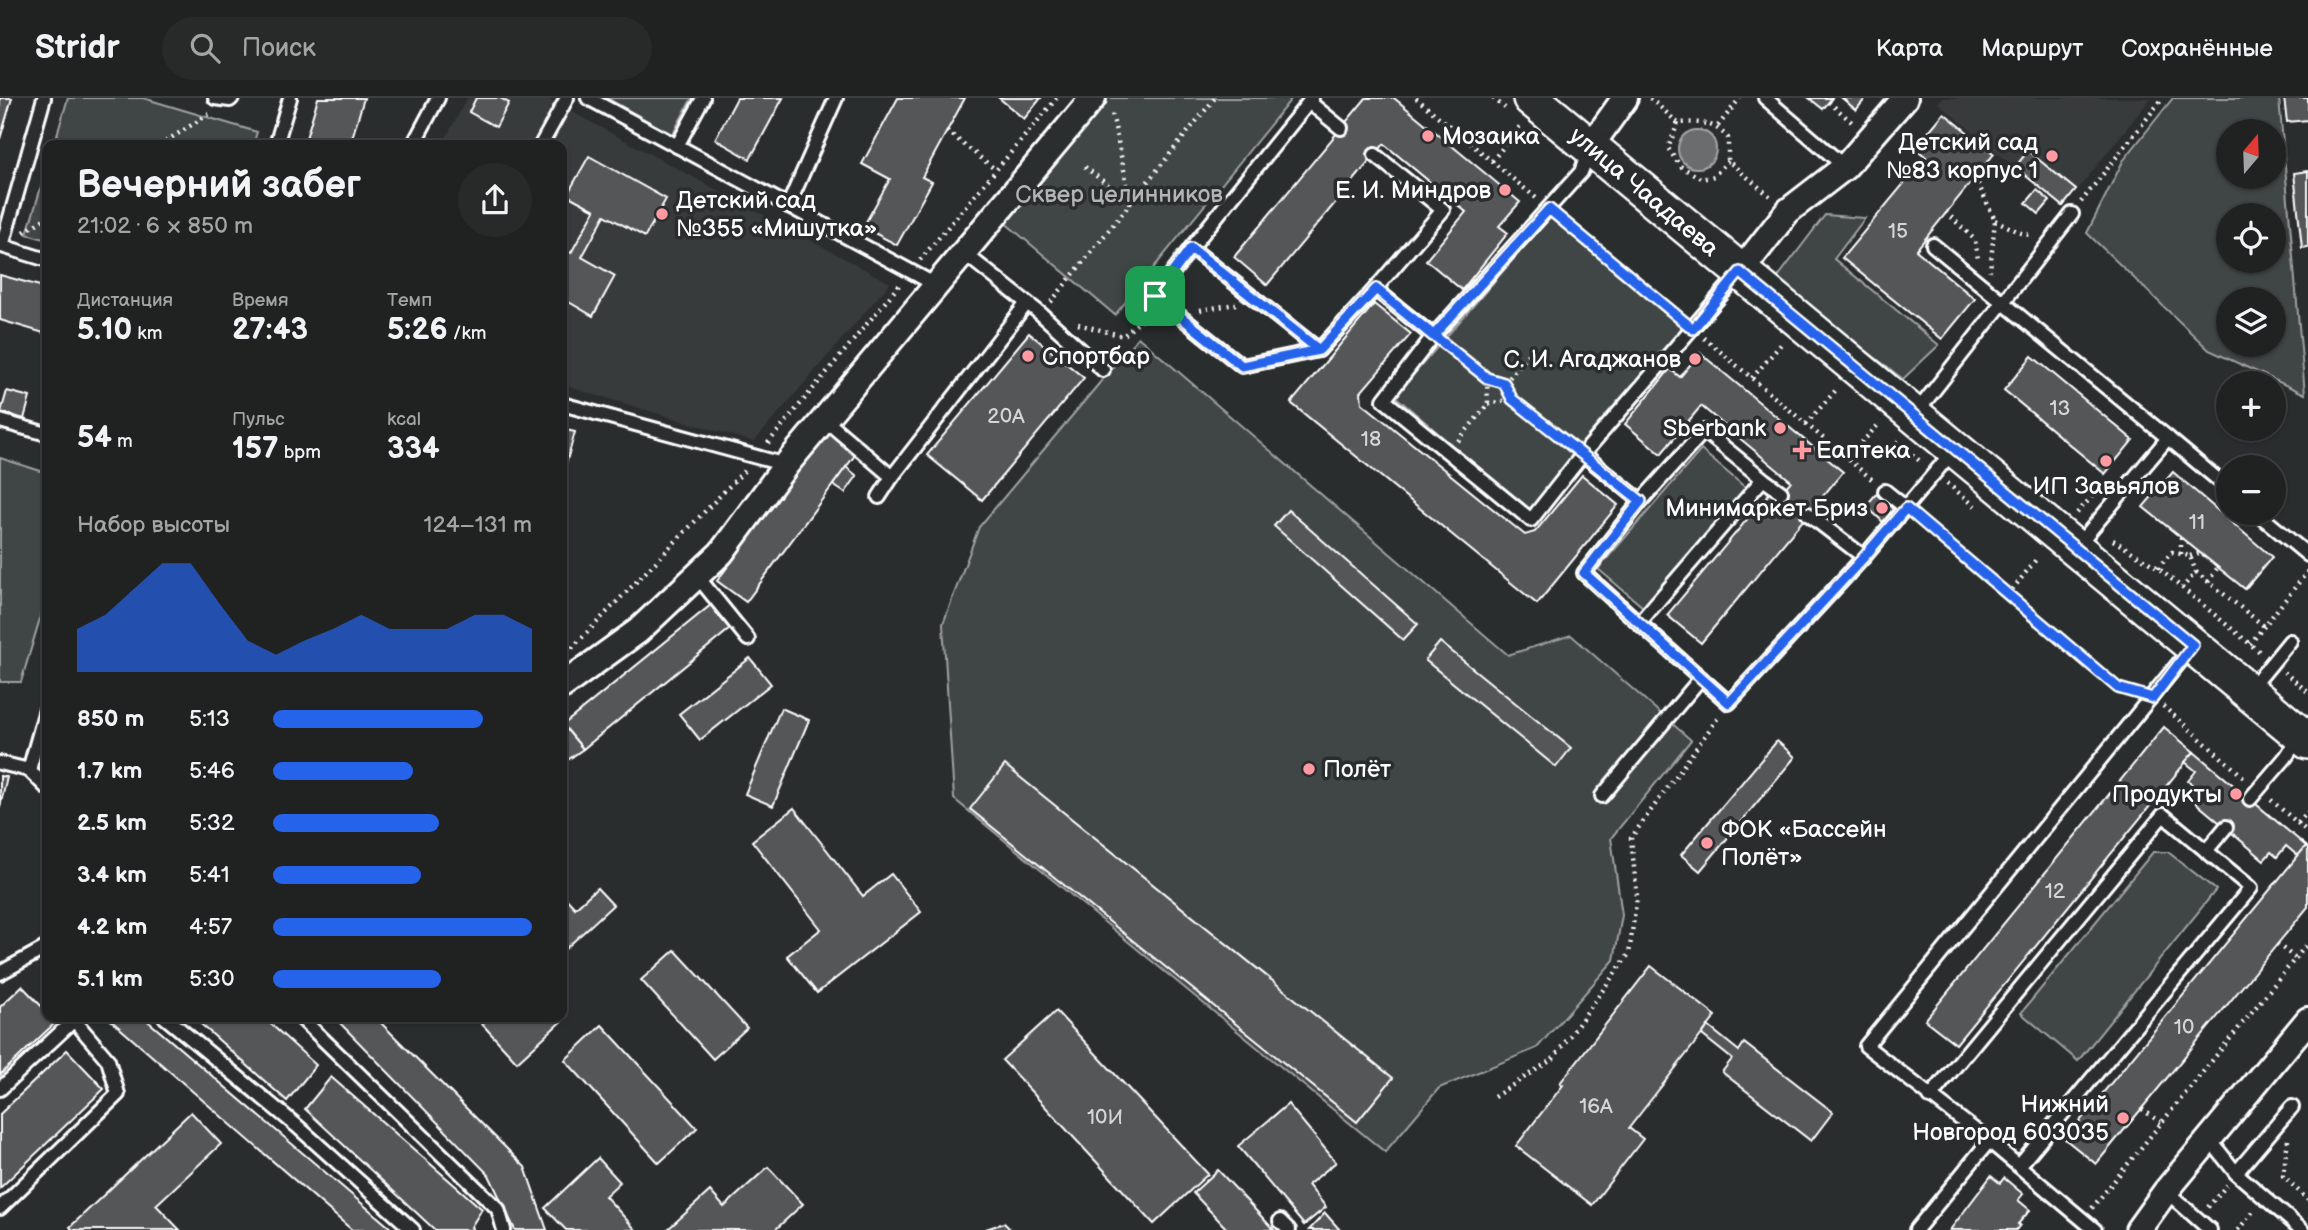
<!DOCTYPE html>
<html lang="ru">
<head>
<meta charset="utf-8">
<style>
	body { margin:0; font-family:"Balsamiq Sans",sans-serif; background:#282a2a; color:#f1f3f6; height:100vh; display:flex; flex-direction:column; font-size:26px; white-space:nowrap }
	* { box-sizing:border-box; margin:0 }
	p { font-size:23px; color:#a2a4a5 }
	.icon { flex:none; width:38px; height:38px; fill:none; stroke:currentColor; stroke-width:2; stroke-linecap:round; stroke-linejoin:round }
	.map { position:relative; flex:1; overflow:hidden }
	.side { position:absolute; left:42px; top:42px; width:525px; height:882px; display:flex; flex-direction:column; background:#202222; border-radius:14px; box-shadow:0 2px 5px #0004,0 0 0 2px #3d3f40 }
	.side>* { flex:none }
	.needle { width:46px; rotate:19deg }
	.buttons { position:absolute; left:2216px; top:21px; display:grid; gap:14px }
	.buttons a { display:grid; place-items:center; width:70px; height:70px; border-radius:50%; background:#202222; box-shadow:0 2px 5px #0004,0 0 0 2px #3d3f40; font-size:35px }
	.pin { position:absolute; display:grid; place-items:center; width:60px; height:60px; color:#fff; margin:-30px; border-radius:14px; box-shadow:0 4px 10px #0006 }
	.round { display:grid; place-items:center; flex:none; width:74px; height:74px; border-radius:37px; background:#282a2a }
	.summary { display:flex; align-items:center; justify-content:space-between; height:119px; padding:0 35px }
	h1 { font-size:38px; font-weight:700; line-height:52px }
	.metrics { display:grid; grid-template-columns:repeat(3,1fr); gap:10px; height:119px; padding:7px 35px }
	.metrics div { display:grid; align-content:center }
	.metrics b { font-size:30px; font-weight:700 }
	.metrics small { font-size:19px; font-weight:400 }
	.metrics p { font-size:19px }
	.chart { height:196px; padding:14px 35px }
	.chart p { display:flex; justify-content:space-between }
	.chart svg { width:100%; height:126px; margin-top:7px; fill:#2563eb; opacity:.7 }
	ul { padding:0 35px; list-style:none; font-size:23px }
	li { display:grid; grid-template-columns:112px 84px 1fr; align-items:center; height:52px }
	li i { height:18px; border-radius:9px; background:#2563eb }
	header { display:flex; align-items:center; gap:42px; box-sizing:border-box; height:98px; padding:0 35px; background:#202222; border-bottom:2px solid #3d3f40 }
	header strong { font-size:33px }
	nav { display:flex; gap:38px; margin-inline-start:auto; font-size:24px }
	.search { width:490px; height:63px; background:#282a2a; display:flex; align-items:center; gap:18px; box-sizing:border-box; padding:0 24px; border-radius:38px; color:#a2a4a5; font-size:26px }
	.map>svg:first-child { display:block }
</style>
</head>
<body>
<header>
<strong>Stridr</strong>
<div class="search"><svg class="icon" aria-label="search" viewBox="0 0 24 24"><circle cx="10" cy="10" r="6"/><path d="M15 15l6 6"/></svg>Поиск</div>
<nav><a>Карта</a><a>Маршрут</a><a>Сохранённые</a></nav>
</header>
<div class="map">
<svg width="2308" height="1132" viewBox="0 0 2308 1132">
	<rect width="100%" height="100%" fill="#2a2d2e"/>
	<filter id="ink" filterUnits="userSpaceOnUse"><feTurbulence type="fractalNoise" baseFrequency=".0143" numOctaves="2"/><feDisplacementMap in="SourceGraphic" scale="14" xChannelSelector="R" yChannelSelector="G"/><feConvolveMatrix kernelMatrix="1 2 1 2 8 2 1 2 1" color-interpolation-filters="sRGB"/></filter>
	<g filter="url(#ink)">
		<!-- built -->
		<g fill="#373a3b">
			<path d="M467,0h79l344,185 -136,159 -192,-57v-240h-120z"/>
			<path d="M1942,0h209l-88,110 -125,-105z"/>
		</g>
		<!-- green -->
		<g fill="#414445" stroke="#a0a2a2" stroke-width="2" fill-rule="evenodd">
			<path d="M68,0h75l114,34 -4,13h-199z"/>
			<path d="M607,0h85l-20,37z"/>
			<path d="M1104,0h188l-177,217 -112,-94z"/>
			<path d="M2173,0h106l26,296 -96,-44 -122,-117 36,-72zM2273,33v46h-45v-46zM2273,117v46h-45v-46zM2273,201v46h-45v-46z"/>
			<path d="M47,69v73l-20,-6z"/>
			<path d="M1825,117l40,3 -31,41 105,86 -36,34 -128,-98z"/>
			<path d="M1550,119l135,110 -155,185 -135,-116z"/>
			<path d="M1138,239l370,318 63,-20 120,105 -80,98 11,77 -8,45 -77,88 -98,40 -54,64 -431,-353 -11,-175 36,-97z"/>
			<path d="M1701,352l45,38 -103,119 -45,-38z"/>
			<path d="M0,360l47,15v122l-26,87h-21z"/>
			<path d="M2153,754h15l48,38 -138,171 -57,-48z"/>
		</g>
		<!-- water -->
		<circle fill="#6a6c6d" stroke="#a6a7a7" stroke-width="2" cx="1697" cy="51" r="19"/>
		<!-- building -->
		<g fill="#555758" stroke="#fff" stroke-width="2">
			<path d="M0,0h12l-12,41z"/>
			<path d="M318,0h46l-14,47h-46z"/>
			<path d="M476,0h24l9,5 -13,24 -27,-15z"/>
			<path d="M737,0h46l-33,61 -35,-20z"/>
			<path d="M898,0h67l-43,79 10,5 -35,63 -34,-18 27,-48 -28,-15z"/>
			<path d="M999,0h42l-17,21z"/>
			<path d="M1366,0h28l126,104 -21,24 9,7 -46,57 -36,-30 40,-48 -82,-68 -117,141 -33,-28z"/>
			<path d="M1809,0h23l-9,11z"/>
			<path d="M1842,0h24l-10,12z"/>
			<path d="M2284,0h24v22l-21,2z"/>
			<path d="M1944,15l50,41 -78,96 59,49 -33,40 -100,-81 84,-101 -11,-9z"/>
			<path d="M2028,53l48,39 -13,16 -48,-39z"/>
			<path d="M589,58l77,43 -21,38 -40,-22 -23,42 33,19 -22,40 -31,-18v-50l9,5 24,-43 -28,-15z"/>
			<path d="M2308,73v76l-6,1 -8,-75z"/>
			<path d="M2037,92l13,11 -11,13 -13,-11z"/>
			<path d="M0,177l47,13v46l-47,-14z"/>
			<path d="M1374,206l37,30 -50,58 1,11 163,132 10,-3 47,-57 36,30 -81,99 -246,-201z"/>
			<path d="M1029,235l55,45 -102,122 -55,-45z"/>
			<path d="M1700,255l143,119 -142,171 -34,-28 103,-123 7,6 14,-17 -90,-75 -40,48 -36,-30 45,-55 10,8z"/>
			<path d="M2032,258l101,84 -28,34 -101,-84z"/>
			<path d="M7,293l23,6 -6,22 -23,-7z"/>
			<path d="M562,331l13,3 -13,46z"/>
			<path d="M829,332l29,21 -112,151 -29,-21z"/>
			<path d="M846,369l11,9 -12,17 -12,-8z"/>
			<path d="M2173,374l99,85 -27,32 -102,-82z"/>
			<path d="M1876,396l17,15 -10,13 -17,-16z"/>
			<path d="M1288,412l130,114 -15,16 -129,-114z"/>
			<path d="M712,506l19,24 -148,121 -20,-24z"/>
			<path d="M1440,544l131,106 -15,19 -131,-107z"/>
			<path d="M750,560l21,26 -71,56 -21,-26z"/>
			<path d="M781,610l28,12 -36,86 -28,-12z"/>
			<path d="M563,627l20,24 -21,15v-38z"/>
			<path d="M2164,629l30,25 -238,292 -31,-24z"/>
			<path d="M1777,643l18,16 -95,114 -19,-16z"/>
			<path d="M2194,654l112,94 -8,10 -12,-10 -9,11 -6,-5 -7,8 -76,-64 7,-9 -7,-6 8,-10 -11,-9z"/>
			<path d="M1005,667l388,313 -36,44 -387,-313z"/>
			<path d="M0,678l7,1 -7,30z"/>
			<path d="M794,710l69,88 28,-22 30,38 -104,81 -30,-37 34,-27 -69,-88z"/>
			<path d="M2306,748l2,2v59l-212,257 -31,-25z"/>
			<path d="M597,790l16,17 -51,47v-58l13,14z"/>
			<path d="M675,852l72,78 -34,31 -72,-79z"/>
			<path d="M1651,868l65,50 -87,112 14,11 -51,66 -76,-59 47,-61 -3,-2z"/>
			<path d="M22,888l25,26v5h4l5,5 -56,53v-68z"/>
			<path d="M562,913l5,5 -50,46 -35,-38 9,-7h71z"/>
			<path d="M1056,913l152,163 -54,50 -152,-164z"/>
			<path d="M107,919h36l250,213h-41z"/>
			<path d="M193,919h70l53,48 -29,36z"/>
			<path d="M334,919h41l150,150 22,63h-32l-26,-55z"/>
			<path d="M602,927l95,103 -38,35 -94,-103z"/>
			<path d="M1708,928l31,25 5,-8 89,69 -22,29 -89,-69 10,-13 -30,-24z"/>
			<path d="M67,952l37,39 -104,99v-74z"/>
			<path d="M331,979l151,132 -11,18 2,3h-38l-130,-121z"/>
			<path d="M1288,1006l48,58 -28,23 18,22 -22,18 -66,-79z"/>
			<path d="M191,1014l30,32 -65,61 24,25h-107l-3,-3z"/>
			<path d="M598,1060l22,24 -15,14 31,34h-70l-21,-22z"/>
			<path d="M768,1069l35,37 -28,26h-108l43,-39 14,16z"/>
			<path d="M1218,1072l56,60h-46l-35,-37z"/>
			<path d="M1991,1078l9,7 4,-5 19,16 -5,6 12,10 -12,14 2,1 -4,5h-66z"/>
			<path d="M1325,1115l15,17h-31z"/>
			<path d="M1004,1125l7,7h-28z"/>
		</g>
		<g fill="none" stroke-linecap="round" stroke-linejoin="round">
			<defs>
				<g id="lane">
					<path d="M44,0l-42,148 45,14"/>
					<path d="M215,0l15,2 2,-2"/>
					<path d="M588,0l348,187"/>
					<path d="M1312,0l-3,4 32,26"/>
					<path d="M1765,0l80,69"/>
					<path d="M1309,4l-118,146 -36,48 87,70 77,-16 56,-61"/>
					<path d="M276,47l14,-47"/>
					<path d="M413,47l25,-47"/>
					<path d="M541,47l26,-47"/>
					<path d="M677,48l26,-48"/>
					<path d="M1589,53l-8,21 -148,164 -49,64 147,120 52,-66 156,-180"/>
					<path d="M1375,57l68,55 -68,79 58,47"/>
					<path d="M788,108l48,-108"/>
					<path d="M1933,147l235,193 -91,108"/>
					<path d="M1191,150l128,102"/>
					<path d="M964,155l77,61 62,56"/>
					<path d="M562,306l224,61"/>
					<path d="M1916,315l156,-199"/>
					<path d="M824,321l68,58 -13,20"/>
					<path d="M0,323l47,13"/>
					<path d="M2168,340l60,50"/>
					<path d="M1583,356l58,47 63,-70 59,48 -124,144 90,80 135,-146 90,-107"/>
					<path d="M892,379l135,-174"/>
					<path d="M1763,381l18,13"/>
					<path d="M1885,393l21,17"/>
					<path d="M2257,415l51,42"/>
					<path d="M1808,416l56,43"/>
					<path d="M697,478l51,63"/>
					<path d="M1639,525l-55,-50 57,-72"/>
					<path d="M2249,593l41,-50"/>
					<path d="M47,608l-18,64 18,18"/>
					<path d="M0,665l29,7"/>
					<path d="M1602,698l99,-118"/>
					<path d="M2250,701l36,-42 14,-21"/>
					<path d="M2206,753l20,-24"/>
					<path d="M0,875l47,-26"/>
					<path d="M165,919l132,109 116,104"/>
					<path d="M300,919l198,192 6,21"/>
					<path d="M0,991l74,-69 -1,-3"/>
					<path d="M1930,999l233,-282 88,73 -232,278"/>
					<path d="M2210,1042l26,33 66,57"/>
					<path d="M2236,1075l56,-66"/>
					<path d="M2166,1093l44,39"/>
					<path d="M0,1110l118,-114 -10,-34 -34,-40"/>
					<path d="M1280,1123l9,9"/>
					<path d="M1916,1132l73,-89"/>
					<path d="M2095,1132l-106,-89 -123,-95 326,-399"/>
				</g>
				<g id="street">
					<path d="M1590,49l35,-49"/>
					<path d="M1740,174l48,-61 57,-44 60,-69"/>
					<path d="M562,588l76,-55 83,-78 65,-88 307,-367"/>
					<path d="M2138,1132l28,-39 142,-171"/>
				</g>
				<path id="secondary" d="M1531,0l777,643"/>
			</defs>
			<!-- lane casing -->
			<use href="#lane" stroke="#fff" stroke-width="18"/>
			<!-- street casing -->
			<use href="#street" stroke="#fff" stroke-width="30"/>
			<!-- secondary casing -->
			<use href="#secondary" stroke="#fff" stroke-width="40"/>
			<!-- path -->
			<g stroke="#fff" stroke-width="4.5" stroke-dasharray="2 5" stroke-linecap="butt">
				<path d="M1416,0l120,100"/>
				<path d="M1493,0l12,10"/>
				<path d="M1650,0l28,25c21,-1 35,-2 50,15v23l43,36"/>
				<path d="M1829,4l25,22"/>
				<path d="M1678,25l-10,25 12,18 22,13 12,-3 14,-15"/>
				<path d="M1718,28l22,-28"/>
				<path d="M947,33l49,39"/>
				<path d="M160,47l49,-31"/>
				<path d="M1492,63l29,-36"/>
				<path d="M1085,69l46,36 -19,-90"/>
				<path d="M1975,79l20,43 -5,51"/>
				<path d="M2081,104l82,-104"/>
				<path d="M1946,114l29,28 3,19"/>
				<path d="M1561,121l120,100"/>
				<path d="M1995,122l26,13 12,3"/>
				<path d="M24,134l23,-15"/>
				<path d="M920,162l137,-162"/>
				<path d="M1051,204l164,-204"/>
				<path d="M1200,212l36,-6"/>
				<path d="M1078,226l45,12 17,-15 17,-3"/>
				<path d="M1704,240l170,143"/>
				<path d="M1445,247l42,33 18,5 7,16 58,45"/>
				<path d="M1752,280l30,-35"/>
				<path d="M1505,285l28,-35"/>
				<path d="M1488,306l23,-5"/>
				<path d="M1806,326l30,-34"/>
				<path d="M1458,343l30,-37 -1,-26"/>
				<path d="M1896,343l25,21"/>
				<path d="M768,345l133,-160"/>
				<path d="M1847,360l31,-33"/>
				<path d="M1947,385l28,23"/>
				<path d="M2077,415l29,-32"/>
				<path d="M1918,421l200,169 16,5"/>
				<path d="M2113,442l45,28 103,85"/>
				<path d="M2181,456v-16"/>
				<path d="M2190,458l10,-3"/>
				<path d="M2158,470l14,-16 18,4 6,16 -14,16"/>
				<path d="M2196,474l68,54"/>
				<path d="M2208,484l10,-15"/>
				<path d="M2008,497l30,-38"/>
				<path d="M2250,546l58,-73"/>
				<path d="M572,550l172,-177"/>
				<path d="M2284,574l24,20"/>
				<path d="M2163,608l83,73"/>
				<path d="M2271,702l37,32"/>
				<path d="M2298,725l10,-11"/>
				<path d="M2277,846l18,14"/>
				<path d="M1494,999l59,-38 76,-105 8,-58 -6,-58 89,-123"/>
				<path d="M2142,1011l19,14"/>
				<path d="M2288,1042l-5,36 25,24"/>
				<path d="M2208,1109l19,-22"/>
				<path d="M2092,1110l216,-265"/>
				<path d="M2238,1132l17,-21"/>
			</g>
			<!-- lane -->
			<use href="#lane" stroke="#2a2d2e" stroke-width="12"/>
			<!-- street -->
			<use href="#street" stroke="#2a2d2e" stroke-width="24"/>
			<!-- secondary -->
			<use href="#secondary" stroke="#2a2d2e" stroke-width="35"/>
		</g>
	</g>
	<g fill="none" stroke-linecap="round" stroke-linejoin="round" filter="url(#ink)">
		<defs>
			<path id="route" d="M1155,198l87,70 77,-16 57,-61 111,89 17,5 8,16 129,102 -57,72 145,130 135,-146 42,-49 212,180 35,10 40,-53 -453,-373 -47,57 -144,-120 -116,127 -57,-47 -57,61 -128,-102 -36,48"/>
		</defs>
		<!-- route casing -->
		<use href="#route" stroke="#fff" stroke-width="14"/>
		<!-- route -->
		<use href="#route" stroke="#2563eb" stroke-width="9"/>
	</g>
	<!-- markers -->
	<g fill="#ff9aa2" stroke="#2a2d2e" stroke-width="2.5">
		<circle cx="1428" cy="38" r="7"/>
		<circle cx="2052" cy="58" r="7"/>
		<circle cx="1505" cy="92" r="7"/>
		<circle cx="662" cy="116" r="7"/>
		<circle cx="1028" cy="258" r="7"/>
		<circle cx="1695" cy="261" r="7"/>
		<circle cx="1780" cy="330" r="7"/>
		<path d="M1798.5 341.5h7v7h7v7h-7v7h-7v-7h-7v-7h7z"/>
		<circle cx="2106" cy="363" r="7"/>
		<circle cx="1882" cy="410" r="7"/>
		<circle cx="1309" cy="671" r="7"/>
		<circle cx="2236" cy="696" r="7"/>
		<circle cx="1707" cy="745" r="7"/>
		<circle cx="2123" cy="1020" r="7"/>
	</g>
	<g text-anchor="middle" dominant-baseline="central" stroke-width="7" stroke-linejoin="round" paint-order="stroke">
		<!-- number labels -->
		<g font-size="21" fill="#d4d5d5">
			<text x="1898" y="133">15</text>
			<text x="2060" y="310">13</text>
			<text x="1006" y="318">20А</text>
			<text x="1371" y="341">18</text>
			<text x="2197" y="424">11</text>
			<text x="2055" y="793">12</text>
			<text x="2184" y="929">10</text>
			<text x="1596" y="1008">16А</text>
			<text x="1105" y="1019">10И</text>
		</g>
		<!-- poi labels -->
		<g font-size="24" fill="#fff" stroke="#2a2d2e" text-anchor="end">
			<text x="1442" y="38" text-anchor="start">Мозаика</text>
			<text x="2038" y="44">Детский сад<tspan x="2038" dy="28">№83 корпус 1</tspan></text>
			<text x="1491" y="92">Е. И. Миндров</text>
			<text x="676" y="102" text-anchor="start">Детский сад<tspan x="676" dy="28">№355 «Мишутка»</tspan></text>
			<text x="1042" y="258" text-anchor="start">Спортбар</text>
			<text x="1681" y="261">С. И. Агаджанов</text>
			<text x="1766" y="330">Sberbank</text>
			<text x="1816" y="352" text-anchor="start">Еаптека</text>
			<text x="2106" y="388" text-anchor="middle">ИП Завьялов</text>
			<text x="1868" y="410">Минимаркет Бриз</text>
			<text x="1323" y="671" text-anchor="start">Полёт</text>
			<text x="2222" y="696">Продукты</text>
			<text x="1721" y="731" text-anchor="start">ФОК «Бассейн<tspan x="1721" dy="28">Полёт»</tspan></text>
			<text x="2109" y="1006">Нижний<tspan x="2109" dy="28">Новгород 603035</tspan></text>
		</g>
		<!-- street labels -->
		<g font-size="24" fill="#fff" stroke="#2a2d2e">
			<text transform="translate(1644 94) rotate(40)">улица Чаадаева</text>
		</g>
		<!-- park labels -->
		<g font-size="24" fill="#b3b4b5" stroke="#2a2d2e">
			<text x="1119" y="96">Сквер целинников</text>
		</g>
	</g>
</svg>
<div class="buttons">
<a><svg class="needle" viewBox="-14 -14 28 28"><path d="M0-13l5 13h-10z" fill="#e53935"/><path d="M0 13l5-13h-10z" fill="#a2a4a5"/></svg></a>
<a><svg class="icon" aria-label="locate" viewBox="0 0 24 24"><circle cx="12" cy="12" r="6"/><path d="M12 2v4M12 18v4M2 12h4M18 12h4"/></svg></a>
<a><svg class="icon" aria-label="layers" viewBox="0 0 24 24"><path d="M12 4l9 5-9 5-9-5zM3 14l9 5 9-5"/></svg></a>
<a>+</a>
<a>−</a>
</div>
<div class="pin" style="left:1155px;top:198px;background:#1e9e55"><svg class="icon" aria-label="arrive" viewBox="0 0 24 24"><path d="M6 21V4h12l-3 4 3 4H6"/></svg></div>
<section class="side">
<div class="summary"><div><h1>Вечерний забег</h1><p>21:02 · 6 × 850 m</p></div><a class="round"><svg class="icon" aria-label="share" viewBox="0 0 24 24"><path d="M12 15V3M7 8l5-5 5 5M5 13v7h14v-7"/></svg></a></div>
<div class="metrics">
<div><p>Дистанция</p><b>5.10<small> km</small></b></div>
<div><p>Время</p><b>27:43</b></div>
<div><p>Темп</p><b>5:26<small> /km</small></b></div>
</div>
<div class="metrics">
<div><b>54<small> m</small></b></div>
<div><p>Пульс</p><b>157<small> bpm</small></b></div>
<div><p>kcal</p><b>334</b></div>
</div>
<div class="chart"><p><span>Набор высоты</span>124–131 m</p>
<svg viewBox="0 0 160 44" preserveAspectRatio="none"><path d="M0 44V29L10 24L20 15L30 6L40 6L50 20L60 33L70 38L80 33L90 29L100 24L110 29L120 29L130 29L140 24L150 24L160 29V44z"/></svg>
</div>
<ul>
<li><b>850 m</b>5:13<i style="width:81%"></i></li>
<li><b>1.7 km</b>5:46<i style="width:54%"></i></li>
<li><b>2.5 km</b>5:32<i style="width:64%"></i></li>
<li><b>3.4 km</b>5:41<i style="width:57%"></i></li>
<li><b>4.2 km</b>4:57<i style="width:100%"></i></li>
<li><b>5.1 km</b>5:30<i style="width:65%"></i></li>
</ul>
</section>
</div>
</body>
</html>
